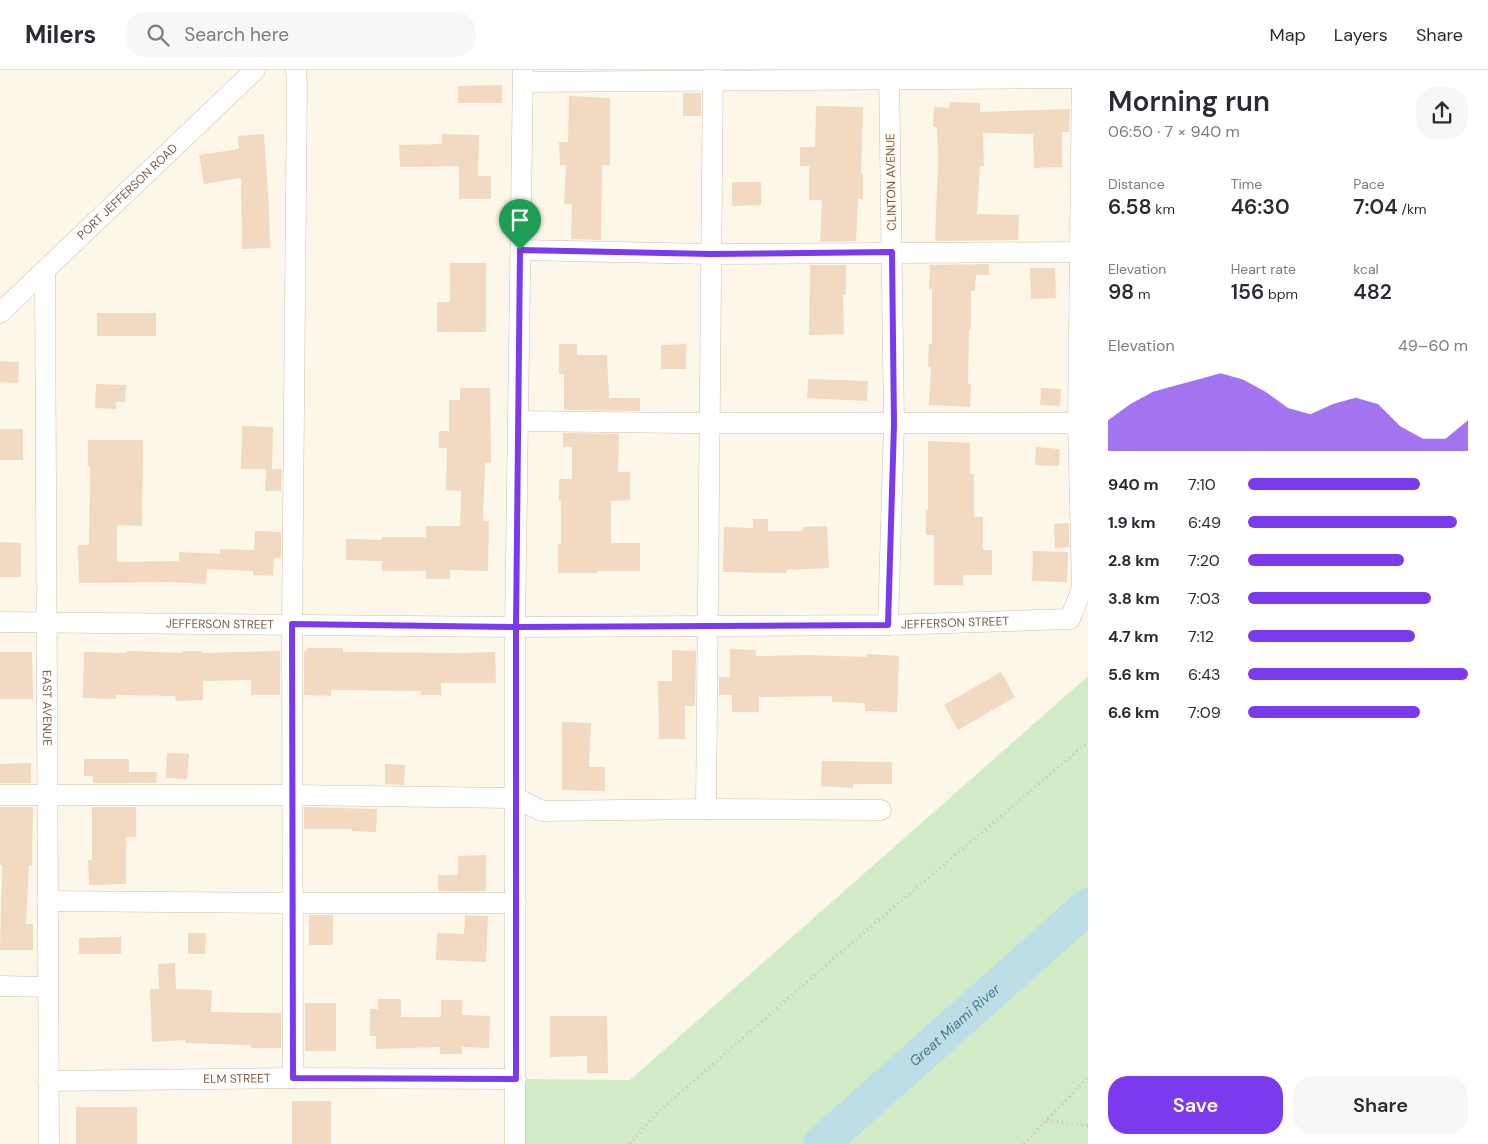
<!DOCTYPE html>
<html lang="en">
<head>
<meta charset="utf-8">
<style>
	body { margin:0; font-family:"DM Sans",sans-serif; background:#f7f7f7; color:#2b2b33; height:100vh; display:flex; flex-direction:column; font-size:19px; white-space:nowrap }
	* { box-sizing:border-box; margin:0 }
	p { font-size:16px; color:#7c7c81 }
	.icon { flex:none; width:28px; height:28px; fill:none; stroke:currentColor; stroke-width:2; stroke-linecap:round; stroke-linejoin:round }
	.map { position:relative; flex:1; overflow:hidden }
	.drawer { display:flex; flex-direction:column; background:#fff; width:400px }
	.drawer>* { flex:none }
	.pin { position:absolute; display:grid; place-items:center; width:42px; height:42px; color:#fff; margin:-51px -21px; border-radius:50% 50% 50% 0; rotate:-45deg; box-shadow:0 0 5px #0007 }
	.pin .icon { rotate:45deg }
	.round { display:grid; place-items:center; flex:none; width:52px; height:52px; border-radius:20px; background:#f7f7f7 }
	.overview { display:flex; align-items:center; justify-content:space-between; height:85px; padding:0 20px }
	h1 { font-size:28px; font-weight:600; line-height:38px }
	.metrics { display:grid; grid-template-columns:repeat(3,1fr); gap:8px; height:85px; padding:5px 20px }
	.metrics div { display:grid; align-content:center }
	.metrics b { font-size:21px; font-weight:600 }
	.metrics small { font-size:14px; font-weight:400 }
	.metrics p { font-size:14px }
	.chart { height:140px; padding:10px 20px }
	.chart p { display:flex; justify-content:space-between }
	.chart svg { width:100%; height:90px; margin-top:5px; fill:#7c3aed; opacity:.7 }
	.action { display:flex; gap:10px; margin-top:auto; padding:10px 20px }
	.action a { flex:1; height:58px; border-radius:20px; background:#7c3aed; color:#fff; font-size:20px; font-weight:600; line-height:58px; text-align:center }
	.action a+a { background:#f7f7f7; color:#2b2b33 }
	ul { padding:0 20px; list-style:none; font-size:16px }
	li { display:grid; grid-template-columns:80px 60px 1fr; align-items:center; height:38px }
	li i { height:12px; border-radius:6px; background:#7c3aed }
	header { display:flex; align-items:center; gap:30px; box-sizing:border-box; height:70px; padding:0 25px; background:#fff; border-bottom:1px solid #e1e1e2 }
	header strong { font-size:24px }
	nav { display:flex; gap:28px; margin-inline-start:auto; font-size:18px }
	.search { width:350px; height:45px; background:#f7f7f7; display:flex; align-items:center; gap:12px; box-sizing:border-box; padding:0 18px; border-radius:20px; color:#7c7c81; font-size:19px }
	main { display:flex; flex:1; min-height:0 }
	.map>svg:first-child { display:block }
</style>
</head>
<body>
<header>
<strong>Milers</strong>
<div class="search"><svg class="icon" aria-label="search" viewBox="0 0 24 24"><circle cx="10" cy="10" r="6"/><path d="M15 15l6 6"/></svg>Search here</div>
<nav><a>Map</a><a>Layers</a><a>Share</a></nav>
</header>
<main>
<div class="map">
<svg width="1088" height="1074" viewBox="0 0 1088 1074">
	<rect width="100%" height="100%" fill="#fdf7e9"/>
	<!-- green -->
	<path fill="#d2ebc7" d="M1088,606v468h-573l1,-65 114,1z"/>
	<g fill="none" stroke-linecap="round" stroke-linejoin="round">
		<!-- river -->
		<path stroke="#bddde7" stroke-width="36" id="s1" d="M821,1074l267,-238"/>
	</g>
	<!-- building -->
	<g fill="#f2d9c1">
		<path d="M502,15v18h-44v-17z"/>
		<rect x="683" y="23" width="18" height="23"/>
		<path d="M569,26l41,2v67h-8l-1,75 -30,-1 1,-35h-8l2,-39h-6l-1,-23h9z"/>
		<path d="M950,32l30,1v9l90,-3 -1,23h-7v35l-28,1 -1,-34 -50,-1 1,33h-4l-3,48 42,1 -1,25 -83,1 3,-80 -1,-34h-4l1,-20 15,1z"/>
		<path d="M816,36l47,1 -2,67h2v25h-5l-2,42 -36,1 2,-42h-13v-34h-9v-19h15z"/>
		<path d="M264,64l5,74 1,40 -28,1 -1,-71 -37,6 -5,-29 40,-6 -1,-13z"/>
		<path d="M442,64l37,1 -1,41h13v23h-32v-33l-59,1 -1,-22 43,-1z"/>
		<path d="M732,112h29v23l-29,1z"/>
		<path d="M450,193h36v69h-49v-30h13z"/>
		<path d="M989,194v11h-13l-1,16h-4v38h-2l-1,55h3l-1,23 -41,-2 2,-38h-3l1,-23h3v-55h-3l1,-24z"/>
		<path d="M810,195h36v30h-3l1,39 -35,1z"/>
		<path d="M1030,198h25l1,30 -25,1z"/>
		<rect x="97" y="243" width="59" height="23"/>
		<path d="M559,274h18v11h30l2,43h31v13l-76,-1v-36h-5z"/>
		<path d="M686,274v25h-25v-24z"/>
		<path d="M0,291l19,1 -1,21 -18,-1z"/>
		<path d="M808,309l60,2 -1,20 -60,-3z"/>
		<path d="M96,314l30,1 -1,17h-9v7l-21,-1z"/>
		<path d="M460,318h30l1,75h-6l-2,58h6l-1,50 -38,-1v9h-24v-8h-44v-10l-36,-1v-21l36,1v-3h44v-11h34l1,-35 -15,-1 1,-42h-8v-17h10v-31h11z"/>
		<path d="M1041,318l20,1 -1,17 -20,-1z"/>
		<path d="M242,356l31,1 -1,42h10l-1,22h-16l1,-22h-25z"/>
		<rect x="0" y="359" width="23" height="31"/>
		<path d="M563,363l56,1 -1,38h12v28l-19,1v42h29v28h-43v2h-39v-29h3v-43h-2v-22h13v-32h-9z"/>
		<path d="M88,370h55l-1,86 -25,-1v37l62,-1v-9l41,2v-5l34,1 1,-19 26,1v26h-7l-1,18 -20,-1v-4l-46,-2 -1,15 -38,-2 -89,1 -1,-38h11l1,-79h-2z"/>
		<path d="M928,371l42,2v31h4v43h9v33h9v25h-29v10h-29v-50h-8v-25h2z"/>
		<path d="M1036,377l24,2 -1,17 -24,-1z"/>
		<path d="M753,449h15v12h35v-4l24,-1 2,42 -42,2v3l-64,-1 1,-45 29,1z"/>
		<path d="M1069,453v24l-14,1 -1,-24z"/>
		<path d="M0,472l21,1v34h-21z"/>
		<path d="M1033,481l35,1 -1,30 -35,-1z"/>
		<path d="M307,578h36v4l118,1 34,-1 1,31h-55v12h-20v-4l-90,-1v6l-27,-1v-44h3z"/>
		<path d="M730,579l26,1v6l52,-1 59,2v-3l32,2 -2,56 -32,-1v-8l-33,-1v-6l-73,1v15h-27v-17h-13v-18h11z"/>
		<path d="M672,580l24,1 -1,55h-10v33h-26l-1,-58h14z"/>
		<path d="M127,581l56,2v-2h19v2l78,-2v44h-29v-15l-48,1v19l-27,1 -1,-5 -59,-1v4l-33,-1 1,-46 43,1z"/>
		<path d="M0,582h32l1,47h-33z"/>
		<path d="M1001,602l14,25 -57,33 -14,-25z"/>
		<path d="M562,652l29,1 -2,44h16v24l-43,-1z"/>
		<path d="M167,683l22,1 -2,25 -21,-1z"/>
		<path d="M84,689h45v13h28l-1,11h-63v-7h-9z"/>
		<path d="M822,691l70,1v22h-39v4l-32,-2z"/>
		<path d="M31,693v20h-31v-19z"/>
		<path d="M385,694l20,1 -1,20 -19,-1z"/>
		<path d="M0,737h33l-1,59h-3l-3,58h7v26h-33l2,-85h-2z"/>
		<path d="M92,737h44v30h-10v47l-37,1 -1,-25h4z"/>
		<path d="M304,737l73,2 -1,23 -24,-1v-2h-48z"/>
		<path d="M486,785v36h-48v-16h20v-19z"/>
		<rect x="309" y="845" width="24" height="30"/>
		<path d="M465,845l23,1 -2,46 -50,-2 1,-27 27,1z"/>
		<path d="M188,863h18l-1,21h-17z"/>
		<path d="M121,867v17h-42v-16z"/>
		<path d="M175,893l1,26 36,1 -1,22 70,1v35h-30v-3l-66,-2v-3l-33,2 -2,-53h9l-1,-25z"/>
		<path d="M378,929h23v18h40v-17h21v15l28,1 -1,32 -27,-1v7h-22v-7l-64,2v-13h-6v-27h8z"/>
		<rect x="305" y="933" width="31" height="48"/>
		<path d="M550,946h57l1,57h-21v-17l-37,1z"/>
		<rect x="292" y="1031" width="39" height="43"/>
		<rect x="76" y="1037" width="61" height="37"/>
	</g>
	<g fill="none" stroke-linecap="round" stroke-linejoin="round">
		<defs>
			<g id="minor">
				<path d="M523,12l565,-4"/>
				<path d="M521,180l190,4 377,-2"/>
				<path id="s2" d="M45,200l4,874"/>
				<path id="s3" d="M0,243l255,-243"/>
				<path d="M518,351l164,2h396"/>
				<path id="s4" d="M0,552l515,5 373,-2 182,-6 12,-31 -4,-165 4,-353"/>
				<path d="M888,555l6,-201 -5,-354"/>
				<path d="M0,725h292l224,3 26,13 164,-2 175,1"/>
				<path d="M706,739l7,-739"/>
				<path d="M47,831l245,2h224"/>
				<path d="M0,916l48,1"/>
				<path d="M293,1008l-1,-454 5,-539 -1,-15"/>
				<path id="s5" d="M48,1011l245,-3 223,1"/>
				<path d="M515,1074v-517l8,-557"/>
			</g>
		</defs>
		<!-- minor casing -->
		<use href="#minor" stroke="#cfbfae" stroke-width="21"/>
		<!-- path -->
		<g stroke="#d8bca3" stroke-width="3" stroke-dasharray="1 4" stroke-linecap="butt">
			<path d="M1047,1050l41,6"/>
			<path d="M630,1074l27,-31 183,-160 248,-211"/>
			<path d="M1024,1074l64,-67"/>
		</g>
		<!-- minor -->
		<use href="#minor" stroke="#fff" stroke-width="20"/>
	</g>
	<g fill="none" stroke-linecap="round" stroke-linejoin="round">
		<defs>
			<path id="route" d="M520,180l-4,377v452l-223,-1 -1,-454 224,3 372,-2 6,-201 -2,-172 -181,2 -191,-4"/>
		</defs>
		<!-- route casing -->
		<use href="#route" stroke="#fff" stroke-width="10"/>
		<!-- route -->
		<use href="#route" stroke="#7c3aed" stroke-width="6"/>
	</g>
	<g text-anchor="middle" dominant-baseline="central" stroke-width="4" stroke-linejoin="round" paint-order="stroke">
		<!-- street labels -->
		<g font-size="12" fill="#785f4c" stroke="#fffaf0">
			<text transform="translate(891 112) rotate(-91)">CLINTON AVENUE</text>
			<text stroke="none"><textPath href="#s3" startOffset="176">PORT JEFFERSON ROAD</textPath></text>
			<text stroke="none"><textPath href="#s4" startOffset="955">JEFFERSON STREET</textPath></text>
			<text stroke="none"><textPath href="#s4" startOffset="220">JEFFERSON STREET</textPath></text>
			<text stroke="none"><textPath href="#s2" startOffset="438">EAST AVENUE</textPath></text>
			<text stroke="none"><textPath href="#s5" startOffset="189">ELM STREET</textPath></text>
		</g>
		<!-- water labels -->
		<g font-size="14" font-style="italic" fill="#457a8b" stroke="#fffaf0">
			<text stroke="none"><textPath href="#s1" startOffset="179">Great Miami River</textPath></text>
		</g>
	</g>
</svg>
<div class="pin" style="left:520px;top:180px;background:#1e9e55"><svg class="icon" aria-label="arrive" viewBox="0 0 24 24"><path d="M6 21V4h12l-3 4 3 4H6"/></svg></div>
</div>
<section class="drawer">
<div class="overview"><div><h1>Morning run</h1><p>06:50 · 7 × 940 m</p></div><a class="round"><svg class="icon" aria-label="share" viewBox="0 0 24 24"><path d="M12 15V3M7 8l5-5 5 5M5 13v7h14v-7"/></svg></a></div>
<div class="metrics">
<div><p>Distance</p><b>6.58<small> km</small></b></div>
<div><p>Time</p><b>46:30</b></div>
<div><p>Pace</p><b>7:04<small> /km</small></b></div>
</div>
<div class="metrics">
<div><p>Elevation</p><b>98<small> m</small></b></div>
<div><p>Heart rate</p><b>156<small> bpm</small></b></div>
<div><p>kcal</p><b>482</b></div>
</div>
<div class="chart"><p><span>Elevation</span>49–60 m</p>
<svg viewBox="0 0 160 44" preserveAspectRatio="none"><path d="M0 44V29L10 21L20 15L30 12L40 9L50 6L60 9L70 15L80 23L90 26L100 21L110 18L120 21L130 32L140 38L150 38L160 29V44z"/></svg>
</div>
<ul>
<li><b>940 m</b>7:10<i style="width:78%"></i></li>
<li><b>1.9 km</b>6:49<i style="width:95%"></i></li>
<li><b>2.8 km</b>7:20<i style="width:71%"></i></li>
<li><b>3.8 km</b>7:03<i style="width:83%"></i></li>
<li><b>4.7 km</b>7:12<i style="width:76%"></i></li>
<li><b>5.6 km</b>6:43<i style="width:100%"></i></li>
<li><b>6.6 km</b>7:09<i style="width:78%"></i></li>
</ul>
<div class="action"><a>Save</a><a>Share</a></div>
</section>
</main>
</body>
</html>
